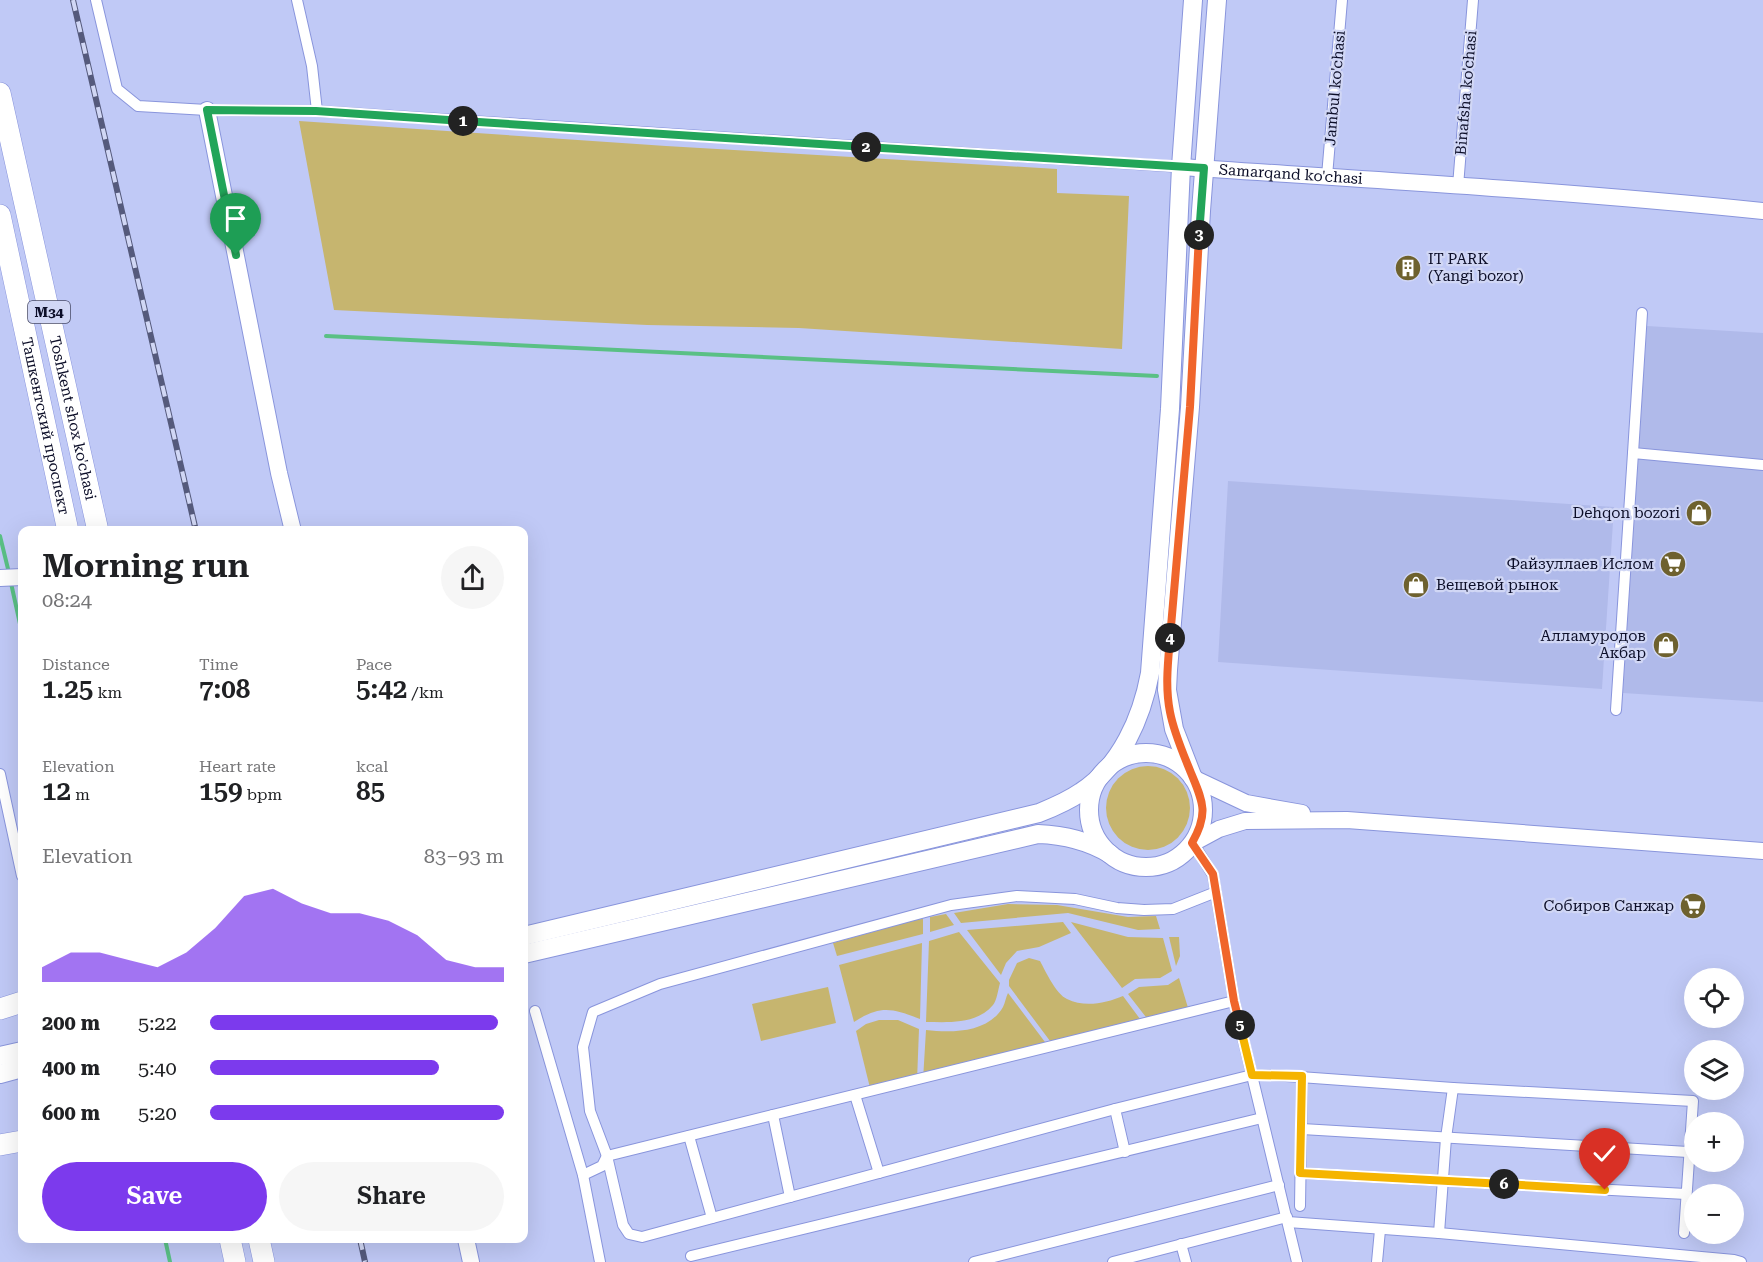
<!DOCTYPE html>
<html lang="en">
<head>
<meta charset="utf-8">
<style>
	body { margin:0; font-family:"Roboto Serif",serif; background:#f6f6f6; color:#202124; height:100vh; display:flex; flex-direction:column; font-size:22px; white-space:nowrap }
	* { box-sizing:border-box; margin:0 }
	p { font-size:20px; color:#757577 }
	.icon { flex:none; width:33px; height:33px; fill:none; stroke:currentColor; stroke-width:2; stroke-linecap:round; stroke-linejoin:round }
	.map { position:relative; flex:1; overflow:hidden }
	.side { position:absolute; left:18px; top:526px; width:510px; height:717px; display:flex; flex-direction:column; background:#fff; border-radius:12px; box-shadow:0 6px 24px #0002 }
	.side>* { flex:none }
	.controls { position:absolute; left:1684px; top:968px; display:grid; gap:12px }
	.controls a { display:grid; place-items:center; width:60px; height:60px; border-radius:50%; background:#fff; box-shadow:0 6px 24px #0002; font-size:30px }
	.pin { position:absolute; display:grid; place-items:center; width:51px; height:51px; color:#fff; margin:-62px -26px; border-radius:50% 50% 50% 0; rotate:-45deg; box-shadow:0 0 6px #0007 }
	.pin .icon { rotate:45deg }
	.km { position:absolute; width:30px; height:30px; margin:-15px; border-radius:50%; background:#222; color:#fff; font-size:16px; line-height:30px; text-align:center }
	.round { display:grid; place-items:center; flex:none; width:63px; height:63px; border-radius:32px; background:#f6f6f6 }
	.head { display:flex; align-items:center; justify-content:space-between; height:102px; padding:0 24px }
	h1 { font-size:33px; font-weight:600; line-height:45px }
	.metrics { display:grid; grid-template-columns:repeat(3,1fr); gap:9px; height:102px; padding:6px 24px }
	.metrics div { display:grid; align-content:center }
	.metrics b { font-size:26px; font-weight:600 }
	.metrics small { font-size:16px; font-weight:400 }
	.metrics p { font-size:16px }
	.chart { height:168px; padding:12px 24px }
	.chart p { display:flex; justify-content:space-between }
	.chart svg { width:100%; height:108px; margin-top:6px; fill:#7c3aed; opacity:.7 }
	.action { display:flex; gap:12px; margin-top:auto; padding:12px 24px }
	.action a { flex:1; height:69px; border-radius:36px; background:#7c3aed; color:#fff; font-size:24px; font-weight:600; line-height:69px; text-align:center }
	.action a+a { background:#f6f6f6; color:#202124 }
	ul { padding:0 24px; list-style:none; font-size:20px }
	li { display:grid; grid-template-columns:96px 72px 1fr; align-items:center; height:45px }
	li i { height:15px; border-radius:8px; background:#7c3aed }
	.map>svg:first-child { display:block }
</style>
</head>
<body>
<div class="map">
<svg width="1763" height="1262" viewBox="0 0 1763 1262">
	<rect width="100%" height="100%" fill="#c0c9f6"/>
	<!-- built -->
	<g fill="#b0baea">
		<path d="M1647,326l116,7v369l-140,-9z"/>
		<path d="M1228,481l386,26 -12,182 -384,-27z"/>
	</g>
	<!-- green -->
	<g fill="#c6b56f">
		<path d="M299,121l367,25 391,23v24l72,3 -7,153 -323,-21 -152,-3 -313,-15z"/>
		<circle cx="1148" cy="808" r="42"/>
		<path d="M1008,904l49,1 71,12 28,-1 4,13 -22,1 -70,-17 -107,10 -7,-10z"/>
		<path d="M946,914l8,11 -24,7v-15z"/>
		<path d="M918,919h5v15l-86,22 -4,-13z"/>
		<path d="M1063,922l8,11 -32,14 -22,4 -11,12 -5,12 -34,-45z"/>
		<path d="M1071,922l57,15 35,1 9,33 -12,7 -25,1 -13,9z"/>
		<path d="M959,932l41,51c-2,7 -3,17 -7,22 -17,20 -45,17 -67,17l3,-81z"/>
		<path d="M1169,937h10l1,19 -4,10z"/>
		<path d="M922,943l-2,76c-28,-11 -40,-14 -66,3l-15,-57z"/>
		<path d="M1029,958l11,3c6,11 16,33 27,38 18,9 39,4 56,-3l20,27 -90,22 -44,-59v-6l8,-17z"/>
		<path d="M1179,978l10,33 -40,10 -21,-27 11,-7 29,-2z"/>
		<path d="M828,987l8,36 -75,18 -9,-37z"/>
		<path d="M1008,993l40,53 -125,34 3,-50c26,3 62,3 77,-23 2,-4 3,-10 5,-14z"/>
		<path d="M879,1020h19l21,9 -2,52 -46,11 -15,-61 10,-7z"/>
	</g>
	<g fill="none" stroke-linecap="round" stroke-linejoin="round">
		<!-- stream -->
		<g stroke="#5ac085" stroke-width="4">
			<path d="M326,336l831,40"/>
			<path d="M0,536l9,37"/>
			<path d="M11,583l11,50"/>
			<path d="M165,1239l5,23"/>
		</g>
		<defs>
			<g id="street">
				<path d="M96,0l21,89 21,17 69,4 110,1 864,56"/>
				<path d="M297,0l15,66 5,45"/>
				<path d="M1327,176l15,-176"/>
				<path d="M1458,186l15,-186"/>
				<path d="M1633,453l9,-140"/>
				<path d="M1616,710l17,-257 130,12"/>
				<path d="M0,774l22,102"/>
				<path d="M1193,843l20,32 21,126 63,261"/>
				<path d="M1216,892l-43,17 -29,1 -27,-2 -42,-9 -58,-3 -66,9 -291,79 -67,28 -10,35 7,64 17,45 16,69 6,9 13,3 473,-128 137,-34h20l181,13 240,13 -9,132"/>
				<path d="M535,1011l48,164 17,87"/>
				<path d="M855,1095l24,78"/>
				<path d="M1115,1109l10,43"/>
				<path d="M773,1115l17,82"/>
				<path d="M1302,1129l386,23"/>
				<path d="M689,1136l23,82"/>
				<path d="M1300,1173l386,21"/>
				<path d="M583,1175l19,-9 5,-10 627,-155"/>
				<path d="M1300,1206l2,-130"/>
				<path d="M1288,1222l151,11 295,27 7,2"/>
				<path d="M1439,1233l7,-95 7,-50"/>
				<path d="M1181,1244l5,18"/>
				<path d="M691,1256l571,-138"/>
				<path d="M974,1262l305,-77"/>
				<path d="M1113,1262l174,-45"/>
				<path d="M1377,1262l3,-32"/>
			</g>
			<g id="secondary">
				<path d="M207,110l72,363 14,58"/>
				<path id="s1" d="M1181,167c194,13 388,24 582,44"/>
				<path d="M0,578l22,-1"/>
				<path d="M1193,778l53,25 56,10"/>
				<path d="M1193,843l26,-14 26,-8 102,-1 416,31"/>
				<path d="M466,1239l5,23"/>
			</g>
			<g id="primary">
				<circle cx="1146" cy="810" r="57"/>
				<path d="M1193,778l-19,-49 -7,-39 1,-20 22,-263 11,-196 16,-211"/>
				<path d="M524,936l515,-123c15,-6 29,-12 42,-21 40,-26 61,-75 69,-119l20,-264 11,-242 12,-167"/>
				<path d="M524,954l514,-120c26,1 49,6 72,20"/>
				<path d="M0,1056l22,-5"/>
				<path d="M0,1074l22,-6"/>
			</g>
			<g id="highway">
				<path id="s2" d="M0,93l98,438"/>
				<path id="s3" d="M0,215l68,316"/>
				<path d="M0,1009l22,-7"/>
				<path d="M0,1145l22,-4"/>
				<path d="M230,1239l5,23"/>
				<path d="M259,1239l5,23"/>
			</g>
		</defs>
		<!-- street casing -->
		<use href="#street" stroke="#8995dc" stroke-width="12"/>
		<!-- secondary casing -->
		<use href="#secondary" stroke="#8995dc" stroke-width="18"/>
		<!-- primary casing -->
		<use href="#primary" stroke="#8995dc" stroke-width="20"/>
		<!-- highway casing -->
		<use href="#highway" stroke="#8995dc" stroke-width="22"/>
		<!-- street -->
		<use href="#street" stroke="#fff" stroke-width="10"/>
		<!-- secondary -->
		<use href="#secondary" stroke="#fff" stroke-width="16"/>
		<!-- primary -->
		<use href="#primary" stroke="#fff" stroke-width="18"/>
		<!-- highway -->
		<use href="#highway" stroke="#fff" stroke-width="21"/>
		<defs>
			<g id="rail">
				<path d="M73,0l123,531"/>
				<path d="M360,1239l5,23"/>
			</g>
		</defs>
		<!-- rail casing -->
		<use href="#rail" stroke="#555a7c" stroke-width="6"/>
		<!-- rail -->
		<use href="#rail" stroke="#d1d7f5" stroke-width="4" stroke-dasharray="11" stroke-linecap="butt"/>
	</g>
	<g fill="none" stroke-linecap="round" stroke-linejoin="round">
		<defs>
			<path id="split-1" d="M236,255l-29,-145 109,1 147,10"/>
			<path id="split-2" d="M463,121l403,26"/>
			<path id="split-3" d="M866,147l338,21 -5,67"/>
			<path id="split-4" d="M1170,638l20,-231 9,-172"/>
			<path id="split-5" d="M1170,638c-2,24 -5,49 0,74 4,21 13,41 21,61 12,29 18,40 1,70l21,31 21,127 6,24"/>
			<path id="split-6" d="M1240,1025l12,50 50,1 -2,97 204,11"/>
			<path id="split-7" d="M1504,1184l101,6"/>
		</defs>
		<!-- split-1 casing -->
		<use href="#split-1" stroke="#fff" stroke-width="12"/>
		<!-- split-2 casing -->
		<use href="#split-2" stroke="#fff" stroke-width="12"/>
		<!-- split-3 casing -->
		<use href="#split-3" stroke="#fff" stroke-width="12"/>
		<!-- split-4 casing -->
		<use href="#split-4" stroke="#fff" stroke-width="12"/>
		<!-- split-5 casing -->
		<use href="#split-5" stroke="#fff" stroke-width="12"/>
		<!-- split-6 casing -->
		<use href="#split-6" stroke="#fff" stroke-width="12"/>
		<!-- split-7 casing -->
		<use href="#split-7" stroke="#fff" stroke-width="12"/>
		<!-- split-1 -->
		<use href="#split-1" stroke="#22a559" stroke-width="8"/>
		<!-- split-2 -->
		<use href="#split-2" stroke="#22a559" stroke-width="8"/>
		<!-- split-3 -->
		<use href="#split-3" stroke="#22a559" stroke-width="8"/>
		<!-- split-4 -->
		<use href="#split-4" stroke="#f0652b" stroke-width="8"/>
		<!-- split-5 -->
		<use href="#split-5" stroke="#f0652b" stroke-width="8"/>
		<!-- split-6 -->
		<use href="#split-6" stroke="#f5b400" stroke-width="8"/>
		<!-- split-7 -->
		<use href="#split-7" stroke="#f5b400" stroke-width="8"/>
	</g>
	<!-- icons -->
	<defs>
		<symbol id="building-disc" viewBox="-11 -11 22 22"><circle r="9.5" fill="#6e612e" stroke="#d1d7f5"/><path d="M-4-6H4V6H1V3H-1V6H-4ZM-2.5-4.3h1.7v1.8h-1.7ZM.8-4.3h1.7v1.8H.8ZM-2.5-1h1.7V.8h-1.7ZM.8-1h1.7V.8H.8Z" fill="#fff"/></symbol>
		<symbol id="shop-disc" viewBox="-11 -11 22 22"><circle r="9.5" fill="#6e612e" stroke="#d1d7f5"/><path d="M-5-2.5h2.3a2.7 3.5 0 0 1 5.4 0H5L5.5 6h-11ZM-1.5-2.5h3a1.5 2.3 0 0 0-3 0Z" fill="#fff"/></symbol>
		<symbol id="supermarket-disc" viewBox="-11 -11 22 22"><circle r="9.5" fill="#6e612e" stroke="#d1d7f5"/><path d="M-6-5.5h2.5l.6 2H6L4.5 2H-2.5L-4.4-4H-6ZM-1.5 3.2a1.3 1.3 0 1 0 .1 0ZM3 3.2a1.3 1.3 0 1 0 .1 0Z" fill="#fff"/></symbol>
	</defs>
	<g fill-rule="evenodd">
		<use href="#building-disc" x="1393" y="253" width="30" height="30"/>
		<use href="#shop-disc" x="1684" y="498" width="30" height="30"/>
		<use href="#supermarket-disc" x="1658" y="549" width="30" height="30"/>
		<use href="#shop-disc" x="1401" y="570" width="30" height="30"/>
		<use href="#shop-disc" x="1651" y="630" width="30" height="30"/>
		<use href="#supermarket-disc" x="1678" y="891" width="30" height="30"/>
	</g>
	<g text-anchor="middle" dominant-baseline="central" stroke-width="4.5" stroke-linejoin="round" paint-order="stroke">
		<!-- shield labels -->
		<rect fill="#d1d7f5" stroke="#474a66" stroke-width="1.5" x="28" y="301" width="42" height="22" rx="4.5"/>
		<g font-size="14" font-weight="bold" fill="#0c0e28">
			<text x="49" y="312">M34</text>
		</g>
		<!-- street labels -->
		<g font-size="15" fill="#0c0e28" stroke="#d1d7f5">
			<text transform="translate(1335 88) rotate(-85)">Jambul ko'chasi</text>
			<text transform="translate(1466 93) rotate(-85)">Binafsha ko'chasi</text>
			<text stroke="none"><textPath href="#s1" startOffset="110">Samarqand ko'chasi</textPath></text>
			<text stroke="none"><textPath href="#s2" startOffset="333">Toshkent shox ko'chasi</textPath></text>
			<text stroke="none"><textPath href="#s3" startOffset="216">Ташкентский проспект</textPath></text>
		</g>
		<!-- poi labels -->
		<g font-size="15" fill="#0c0e28" stroke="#d1d7f5" text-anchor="end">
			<text x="1428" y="259" text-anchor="start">IT PARK<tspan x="1428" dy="17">(Yangi bozor)</tspan></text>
			<text x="1680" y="513">Dehqon bozori</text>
			<text x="1654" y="564">Файзуллаев Ислом</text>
			<text x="1436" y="585" text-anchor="start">Вещевой рынок</text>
			<text x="1646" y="636">Алламуродов<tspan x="1646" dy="17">Акбар</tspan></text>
			<text x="1674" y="906">Собиров Санжар</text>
		</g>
	</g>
</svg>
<div class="controls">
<a><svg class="icon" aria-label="locate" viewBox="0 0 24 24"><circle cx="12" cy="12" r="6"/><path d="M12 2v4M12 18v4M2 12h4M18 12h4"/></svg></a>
<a><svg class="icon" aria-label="layers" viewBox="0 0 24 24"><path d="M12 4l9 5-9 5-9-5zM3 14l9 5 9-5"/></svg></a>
<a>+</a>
<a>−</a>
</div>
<div class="pin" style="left:236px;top:255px;background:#1e9e55"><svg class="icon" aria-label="arrive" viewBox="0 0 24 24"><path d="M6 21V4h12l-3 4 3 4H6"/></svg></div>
<div class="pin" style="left:1605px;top:1190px;background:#d93025"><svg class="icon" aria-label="check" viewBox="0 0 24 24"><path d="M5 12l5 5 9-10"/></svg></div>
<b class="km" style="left:463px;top:121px">1</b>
<b class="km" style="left:866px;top:147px">2</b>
<b class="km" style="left:1199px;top:235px">3</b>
<b class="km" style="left:1170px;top:638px">4</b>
<b class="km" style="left:1240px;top:1025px">5</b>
<b class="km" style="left:1504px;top:1184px">6</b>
<section class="side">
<div class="head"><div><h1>Morning run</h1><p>08:24</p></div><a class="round"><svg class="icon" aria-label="share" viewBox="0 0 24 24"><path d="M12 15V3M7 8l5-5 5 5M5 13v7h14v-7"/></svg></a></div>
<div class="metrics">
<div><p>Distance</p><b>1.25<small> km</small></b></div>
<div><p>Time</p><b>7:08</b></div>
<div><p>Pace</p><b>5:42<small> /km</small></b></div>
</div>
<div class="metrics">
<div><p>Elevation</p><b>12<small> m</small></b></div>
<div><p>Heart rate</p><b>159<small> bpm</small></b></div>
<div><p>kcal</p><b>85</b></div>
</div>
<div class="chart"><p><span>Elevation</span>83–93 m</p>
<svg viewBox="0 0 160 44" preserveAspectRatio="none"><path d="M0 44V38L10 32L20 32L30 35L40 38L50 32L60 22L70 9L80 6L90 12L100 16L110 16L120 19L130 25L140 35L150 38L160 38V44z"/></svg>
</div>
<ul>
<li><b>200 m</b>5:22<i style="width:98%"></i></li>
<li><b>400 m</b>5:40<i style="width:78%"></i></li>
<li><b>600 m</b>5:20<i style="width:100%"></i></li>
</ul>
<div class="action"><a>Save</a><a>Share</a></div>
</section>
</div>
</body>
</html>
